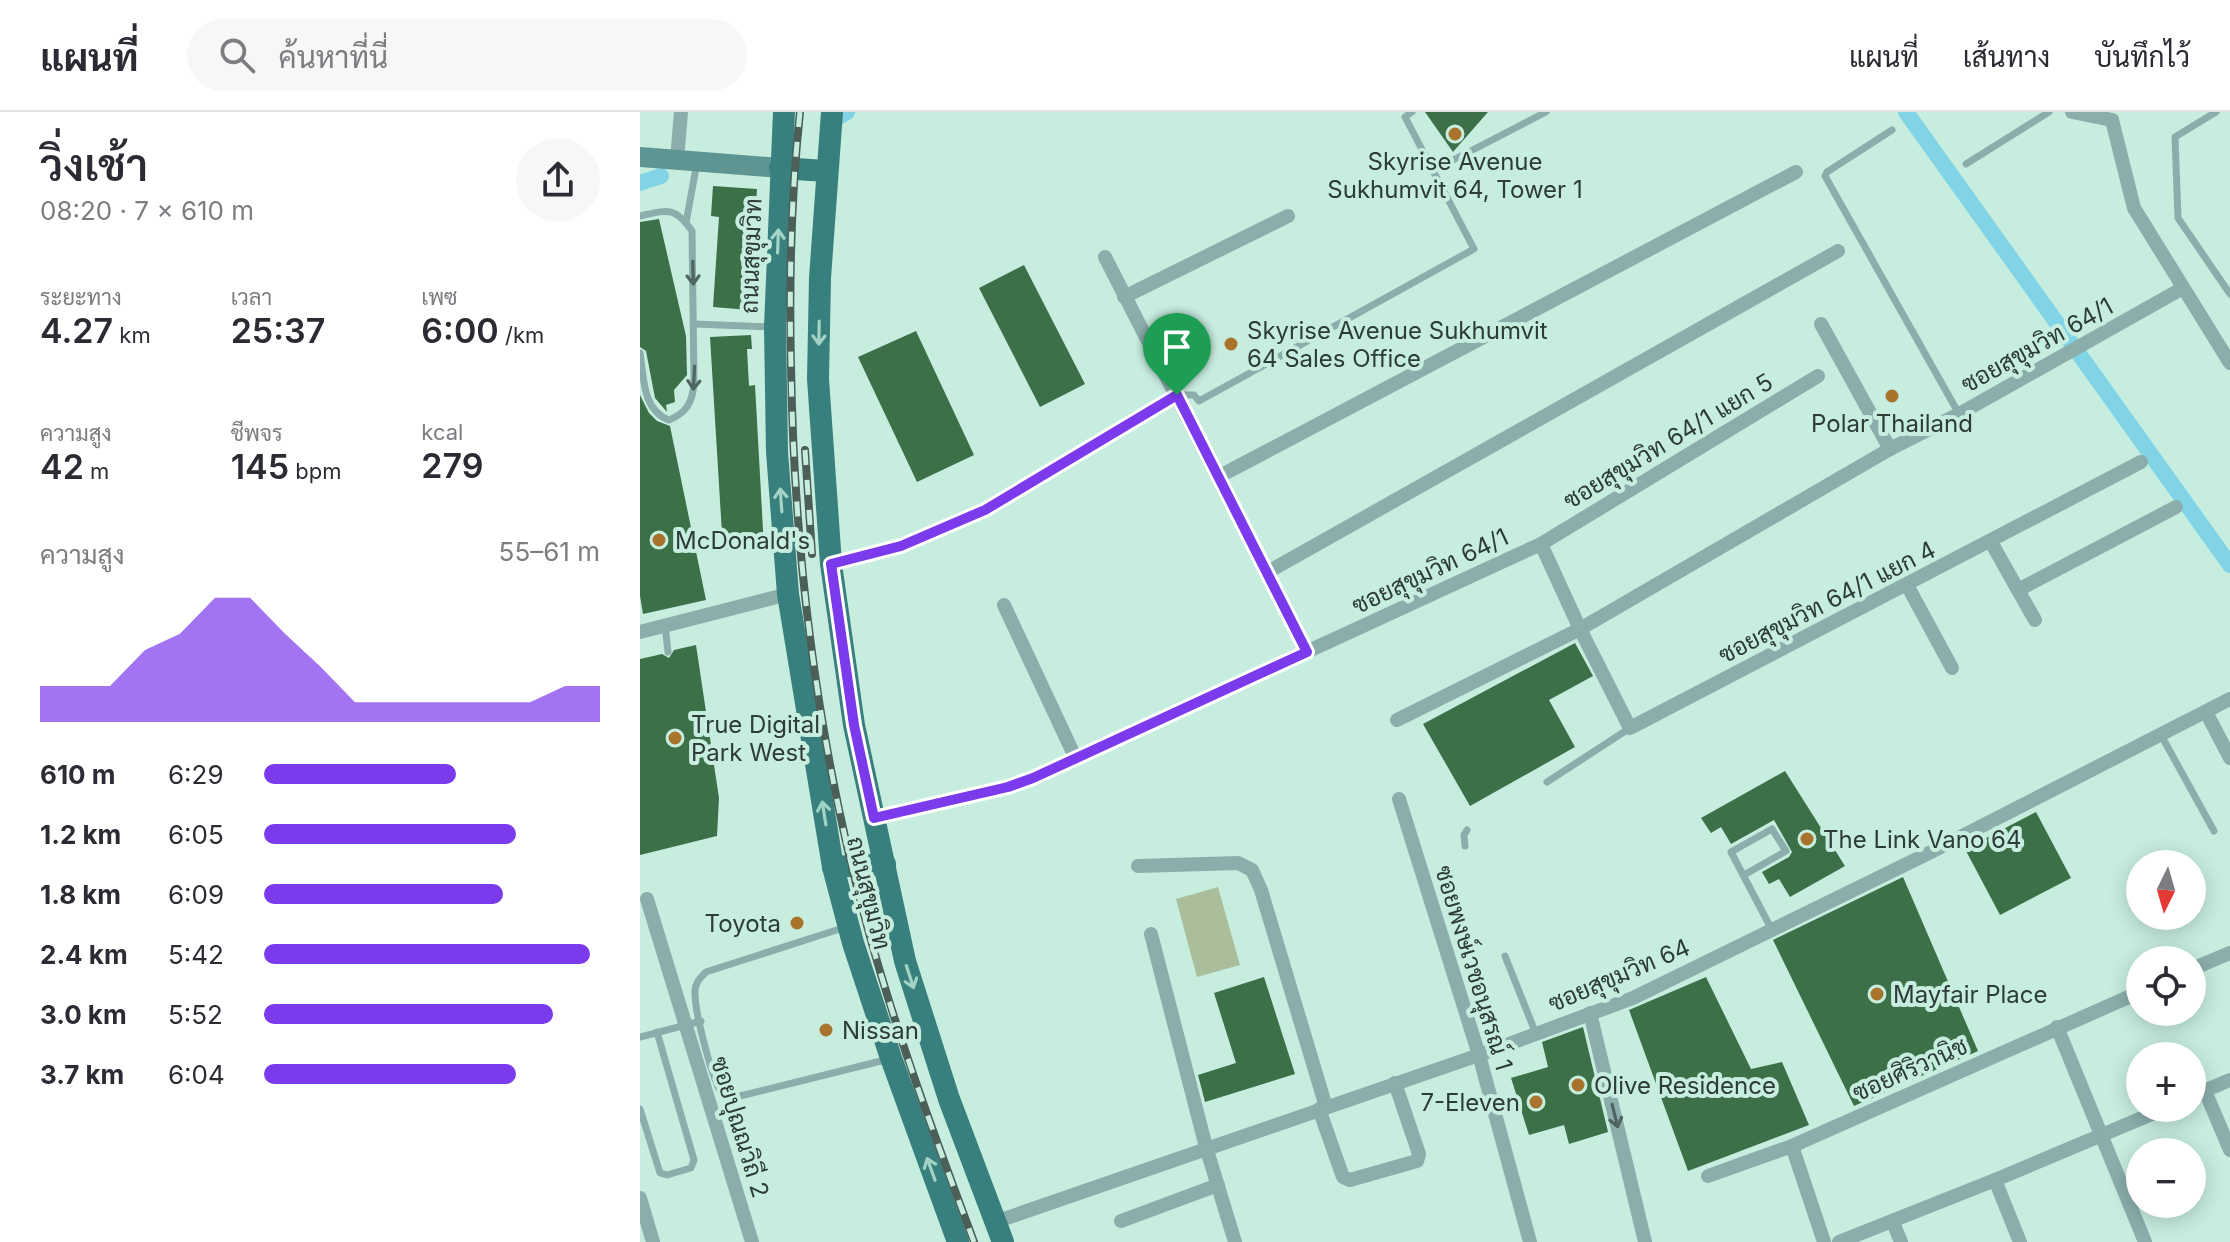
<!DOCTYPE html>
<html lang="th">
<head>
<meta charset="utf-8">
<style>
	body { margin:0; font-family:Inter,Sarabun,sans-serif; background:#f7f7f7; color:#2b2b33; height:100vh; display:flex; flex-direction:column; font-size:30px; white-space:nowrap }
	* { box-sizing:border-box; margin:0 }
	p { font-size:26px; color:#7c7c81 }
	.icon { flex:none; width:44px; height:44px; fill:none; stroke:currentColor; stroke-width:2; stroke-linecap:round; stroke-linejoin:round }
	.map { position:relative; flex:1; overflow:hidden }
	.details { display:flex; flex-direction:column; background:#fff; width:640px }
	.details>* { flex:none }
	.needle { width:52px; rotate:185deg }
	.tools { position:absolute; left:1486px; top:738px; display:grid; gap:16px }
	.tools a { display:grid; place-items:center; width:80px; height:80px; border-radius:50%; background:#fff; box-shadow:0 4px 20px #0003; font-size:40px }
	.pin { position:absolute; display:grid; place-items:center; width:68px; height:68px; color:#fff; margin:-82px -34px; border-radius:50% 50% 50% 0; rotate:-45deg; box-shadow:0 0 8px #0007 }
	.pin .icon { rotate:45deg }
	.round { display:grid; place-items:center; flex:none; width:84px; height:84px; border-radius:42px; background:#f7f7f7 }
	.overview { display:flex; align-items:center; justify-content:space-between; height:136px; padding:0 40px }
	h1 { font-size:44px; font-weight:600; line-height:60px }
	.stats { display:grid; grid-template-columns:repeat(3,1fr); gap:12px; height:136px; padding:8px 40px }
	.stats div { display:grid; align-content:center }
	.stats b { font-size:34px; font-weight:600 }
	.stats small { font-size:22px; font-weight:400 }
	.stats p { font-size:22px }
	.chart { height:224px; padding:16px 40px }
	.chart p { display:flex; justify-content:space-between }
	.chart svg { width:100%; height:144px; margin-top:8px; fill:#7c3aed; opacity:.7 }
	ul { padding:0 40px; list-style:none; font-size:26px }
	li { display:grid; grid-template-columns:128px 96px 1fr; align-items:center; height:60px }
	li i { height:20px; border-radius:10px; background:#7c3aed }
	header { display:flex; align-items:center; gap:48px; box-sizing:border-box; height:112px; padding:0 40px; background:#fff; border-bottom:2px solid #e1e1e2 }
	header strong { font-size:38px }
	nav { display:flex; gap:44px; margin-inline-start:auto; font-size:28px }
	.search { width:560px; height:72px; background:#f7f7f7; display:flex; align-items:center; gap:20px; box-sizing:border-box; padding:0 28px; border-radius:44px; color:#7c7c81; font-size:30px }
	main { display:flex; flex:1; min-height:0 }
	.map>svg:first-child { display:block }
</style>
</head>
<body>
<header>
<strong>แผนที่</strong>
<div class="search"><svg class="icon" aria-label="search" viewBox="0 0 24 24"><circle cx="10" cy="10" r="6"/><path d="M15 15l6 6"/></svg>ค้นหาที่นี่</div>
<nav><a>แผนที่</a><a>เส้นทาง</a><a>บันทึกไว้</a></nav>
</header>
<main>
<section class="details">
<div class="overview"><div><h1>วิ่งเช้า</h1><p>08:20 · 7 × 610 m</p></div><a class="round"><svg class="icon" aria-label="share" viewBox="0 0 24 24"><path d="M12 15V3M7 8l5-5 5 5M5 13v7h14v-7"/></svg></a></div>
<div class="stats">
<div><p>ระยะทาง</p><b>4.27<small> km</small></b></div>
<div><p>เวลา</p><b>25:37</b></div>
<div><p>เพซ</p><b>6:00<small> /km</small></b></div>
</div>
<div class="stats">
<div><p>ความสูง</p><b>42<small> m</small></b></div>
<div><p>ชีพจร</p><b>145<small> bpm</small></b></div>
<div><p>kcal</p><b>279</b></div>
</div>
<div class="chart"><p><span>ความสูง</span>55–61 m</p>
<svg viewBox="0 0 160 44" preserveAspectRatio="none"><path d="M0 44V33L10 33L20 33L30 22L40 17L50 6L60 6L70 17L80 27L90 38L100 38L110 38L120 38L130 38L140 38L150 33L160 33V44z"/></svg>
</div>
<ul>
<li><b>610 m</b>6:29<i style="width:57%"></i></li>
<li><b>1.2 km</b>6:05<i style="width:75%"></i></li>
<li><b>1.8 km</b>6:09<i style="width:71%"></i></li>
<li><b>2.4 km</b>5:42<i style="width:97%"></i></li>
<li><b>3.0 km</b>5:52<i style="width:86%"></i></li>
<li><b>3.7 km</b>6:04<i style="width:75%"></i></li>
</ul>
</section>
<div class="map">
<svg width="1590" height="1130" viewBox="0 0 1590 1130">
	<rect width="100%" height="100%" fill="#c7eddf"/>
	<!-- green -->
	<path fill="#abbe9b" d="M578,775l22,78 -43,12 -21,-78z"/>
	<g fill="none" stroke-linecap="round" stroke-linejoin="round">
		<!-- canal -->
		<g stroke="#81d4e5" stroke-width="16">
			<path d="M1266,0l324,453"/>
			<path d="M197,6l10,-6"/>
			<path d="M0,71l21,-7"/>
		</g>
	</g>
	<!-- building -->
	<g fill="#3b7049">
		<path d="M785,0h63l-35,40z"/>
		<path d="M73,74l44,3 -8,121 -36,-3 6,-90 -8,-1z"/>
		<path d="M19,107l27,117 1,39 -13,15 1,12 -9,3 1,7 -12,-14 -9,-47 -6,-4v-125z"/>
		<path d="M384,153l61,119 -45,23 -61,-119z"/>
		<path d="M276,219l58,124 -57,27 -59,-125z"/>
		<path d="M111,223l1,14h-5l2,37 6,-1 9,163 -41,2 -13,-213z"/>
		<path d="M0,283l9,18 8,8 13,5 36,174 -63,14 -3,-18z"/>
		<path d="M935,531l18,33 -44,24 26,47 -105,59 -47,-82z"/>
		<path d="M56,533l23,153 -2,38 -77,19v-196l22,-5 7,4 5,-8z"/>
		<path d="M1145,659l60,95 -55,31 -11,-18 -10,5 -7,-12 27,-15 3,-5 -18,-32 -43,24 -10,-17 -10,6 -10,-15z"/>
		<path d="M1396,700l35,66 -71,37 -35,-66z"/>
		<path d="M1263,765l75,174 -124,55 -81,-166z"/>
		<path d="M624,865l31,97 -90,28 -7,-27 38,-12 -22,-70z"/>
		<path d="M1066,865l45,92 31,-7 27,63 -121,46 -59,-161z"/>
		<path d="M943,915l25,105 -39,12 -5,-19 -35,10 -18,-57 37,-11 -6,-25z"/>
	</g>
	<g fill="none" stroke-linecap="round" stroke-linejoin="round">
		<!-- lane -->
		<g stroke="#8baeac" stroke-width="7">
			<path d="M1576,0l-41,25 3,81 52,76"/>
			<path d="M1252,18l-65,42 -2,4 134,238"/>
			<path d="M1326,52l83,-52"/>
			<path d="M792,59l114,-59"/>
			<path d="M0,104c27,-6 35,-10 52,15l2,151c-1,19 -7,31 -25,38 -27,-10 -25,-43 -29,-67"/>
			<path d="M46,111l11,-61"/>
			<path d="M54,212l79,3"/>
			<path d="M537,283h17l5,6 275,-152 -69,-132 7,-5"/>
			<path d="M25,513l3,27"/>
			<path d="M1521,623l53,96"/>
			<path d="M907,670l83,-54"/>
			<path d="M825,734l-1,-11 3,-5"/>
			<path d="M1104,763l42,-24 -14,-22 -41,23 41,78"/>
			<path d="M206,815l-140,45c-6,6 -12,12 -11,21 0,21 16,80 25,98l20,5 149,-37"/>
			<path d="M865,844l31,78"/>
			<path d="M0,925l61,-16"/>
			<path d="M0,997l20,64 7,2 24,-7 3,-8 -37,-128"/>
		</g>
		<!-- street -->
		<g stroke="#8baeac" stroke-width="14">
			<path d="M1432,0l40,8"/>
			<path d="M1472,8l22,88 96,155"/>
			<path d="M37,48l4,-48"/>
			<path d="M465,145l202,395"/>
			<path d="M484,185l164,-81"/>
			<path d="M1181,212l69,125"/>
			<path d="M578,365l578,-305"/>
			<path d="M1351,430l27,48 158,-83"/>
			<path d="M901,432l277,-168"/>
			<path d="M191,452l70,-18 84,-36 192,-115"/>
			<path d="M626,461l572,-322"/>
			<path d="M1267,473l45,83"/>
			<path d="M1378,478l17,30"/>
			<path d="M364,493l72,154"/>
			<path d="M0,520l148,-38"/>
			<path d="M1566,600l24,46"/>
			<path d="M757,608l183,-91 310,-180 69,-35 224,-126"/>
			<path d="M759,687l80,256 51,187"/>
			<path d="M234,706l134,-31 25,-9 508,-234 39,85 50,99 511,-266"/>
			<path d="M498,754l100,-3 14,7 9,20 65,217"/>
			<path d="M7,787l105,343"/>
			<path d="M511,822l55,213 29,95"/>
			<path d="M1552,857l38,-16"/>
			<path d="M950,901l55,229"/>
			<path d="M1417,915l88,215"/>
			<path d="M1565,979l25,59"/>
			<path d="M1552,984l38,-16"/>
			<path d="M679,997l24,68 7,3 67,-19 2,-7 -24,-71"/>
			<path d="M1068,1064l84,-30"/>
			<path d="M1355,1068l25,62"/>
			<path d="M0,1086l13,44"/>
			<path d="M481,1109l97,-36"/>
			<path d="M355,1110l484,-167 154,-57 294,-144 303,-155"/>
			<path d="M1253,1110l8,20"/>
			<path d="M1184,1130l-32,-96 348,-154"/>
			<path d="M1199,1130l156,-62 171,-72"/>
		</g>
		<!-- secondary -->
		<path stroke="#5e9491" stroke-width="20" d="M0,45l140,11"/>
		<!-- primary -->
		<g stroke="#38807d" stroke-width="22">
			<path d="M144,0l-9,215 2,125 11,142 45,273 20,76 38,115 67,184"/>
			<path d="M192,0l-12,166 -2,101 13,185 23,161 51,236 44,138 54,143"/>
			<path d="M140,56l46,3"/>
			<path d="M193,755l52,-3"/>
		</g>
		<defs>
			<g id="rail">
				<path d="M160,0c-9,84 -11,169 -9,254 3,190 27,383 78,567 29,105 67,207 105,309"/>
				<path d="M165,338l7,104"/>
			</g>
		</defs>
		<!-- rail casing -->
		<use href="#rail" stroke="#4b5f58" stroke-width="8"/>
		<!-- rail -->
		<use href="#rail" stroke="#c7eddf" stroke-width="5" stroke-dasharray="15" stroke-linecap="butt"/>
	</g>
	<!-- one-way arrows -->
	<defs><path id="oneway-shaft" d="M-6 0H5M1.5-3L5.5 0L1.5 3" fill="none" stroke-width="1.6" stroke-linecap="round" stroke-linejoin="round" transform="scale(2)"/></defs>
	<g stroke="#a3d2c6">
		<use href="#oneway-shaft" transform="translate(138 129) rotate(-88)"/>
		<use href="#oneway-shaft" transform="translate(179 221) rotate(91)"/>
		<use href="#oneway-shaft" transform="translate(141 388) rotate(-94)"/>
		<use href="#oneway-shaft" transform="translate(184 701) rotate(-99)"/>
		<use href="#oneway-shaft" transform="translate(270 865) rotate(72)"/>
		<use href="#oneway-shaft" transform="translate(291 1057) rotate(-110)"/>
	</g>
	<g stroke="#4e6460">
		<use href="#oneway-shaft" transform="translate(53 161) rotate(89)"/>
		<use href="#oneway-shaft" transform="translate(54 266) rotate(93)"/>
		<use href="#oneway-shaft" transform="translate(975 1004) rotate(76)"/>
	</g>
	<g fill="none" stroke-linecap="round" stroke-linejoin="round">
		<defs>
			<path id="route" d="M537,283l130,257 -274,126 -25,9 -134,31 -20,-93 -23,-161 70,-18 84,-36z"/>
		</defs>
		<!-- route casing -->
		<use href="#route" stroke="#fff" stroke-width="16"/>
		<!-- route -->
		<use href="#route" stroke="#7c3aed" stroke-width="10"/>
	</g>
	<!-- markers -->
	<g fill="#a8732d" stroke="#c7eddf" stroke-width="3">
		<circle cx="815" cy="22" r="8"/>
		<circle cx="591" cy="232" r="8"/>
		<circle cx="1252" cy="284" r="8"/>
		<circle cx="19" cy="428" r="8"/>
		<circle cx="35" cy="626" r="8"/>
		<circle cx="1167" cy="727" r="8"/>
		<circle cx="157" cy="811" r="8"/>
		<circle cx="1237" cy="882" r="8"/>
		<circle cx="186" cy="918" r="8"/>
		<circle cx="938" cy="973" r="8"/>
		<circle cx="896" cy="990" r="8"/>
	</g>
	<g text-anchor="middle" dominant-baseline="central" stroke-width="8" stroke-linejoin="round" paint-order="stroke">
		<!-- poi labels -->
		<g font-size="24" fill="#2d3c37" stroke="#c7eddf" text-anchor="start">
			<text x="815" y="49" text-anchor="middle">Skyrise Avenue<tspan x="815" dy="28">Sukhumvit 64, Tower 1</tspan></text>
			<text x="607" y="218">Skyrise Avenue Sukhumvit<tspan x="607" dy="28">64 Sales Office</tspan></text>
			<text x="1252" y="311" text-anchor="middle">Polar Thailand</text>
			<text x="35" y="428">McDonald's</text>
			<text x="51" y="612">True Digital<tspan x="51" dy="28">Park West</tspan></text>
			<text x="1183" y="727">The Link Vano 64</text>
			<text x="141" y="811" text-anchor="end">Toyota</text>
			<text x="1253" y="882">Mayfair Place</text>
			<text x="202" y="918">Nissan</text>
			<text x="954" y="973">Olive Residence</text>
			<text x="880" y="990" text-anchor="end">7-Eleven</text>
		</g>
		<!-- street labels -->
		<g font-size="24" fill="#2d3c37" stroke="#c7eddf">
			<text transform="translate(111 144) rotate(-88)">ถนนสุขุมวิท</text>
			<text transform="translate(1397 233) rotate(-29)">ซอยสุขุมวิท 64/1</text>
			<text transform="translate(1028 329) rotate(-31)">ซอยสุขุมวิท 64/1 แยก 5</text>
			<text transform="translate(790 459) rotate(-25)">ซอยสุขุมวิท 64/1</text>
			<text transform="translate(1187 490) rotate(-27)">ซอยสุขุมวิท 64/1 แยก 4</text>
			<text transform="translate(229 781) rotate(76)">ถนนสุขุมวิท</text>
			<text transform="translate(834 856) rotate(73)">ซอยพงษ์เวชอนุสรณ์ 1</text>
			<text transform="translate(979 863) rotate(-23)">ซอยสุขุมวิท 64</text>
			<text transform="translate(1270 957) rotate(-24)">ซอยศิริวานิช</text>
			<text transform="translate(100 1015) rotate(73)">ซอยปุณณวิถี 2</text>
		</g>
	</g>
</svg>
<div class="tools">
<a><svg class="needle" viewBox="-14 -14 28 28"><path d="M0-13l5 13h-10z" fill="#e53935"/><path d="M0 13l5-13h-10z" fill="#7c7c81"/></svg></a>
<a><svg class="icon" aria-label="locate" viewBox="0 0 24 24"><circle cx="12" cy="12" r="6"/><path d="M12 2v4M12 18v4M2 12h4M18 12h4"/></svg></a>
<a>+</a>
<a>−</a>
</div>
<div class="pin" style="left:537px;top:283px;background:#1e9e55"><svg class="icon" aria-label="arrive" viewBox="0 0 24 24"><path d="M6 21V4h12l-3 4 3 4H6"/></svg></div>
</div>
</main>
</body>
</html>
